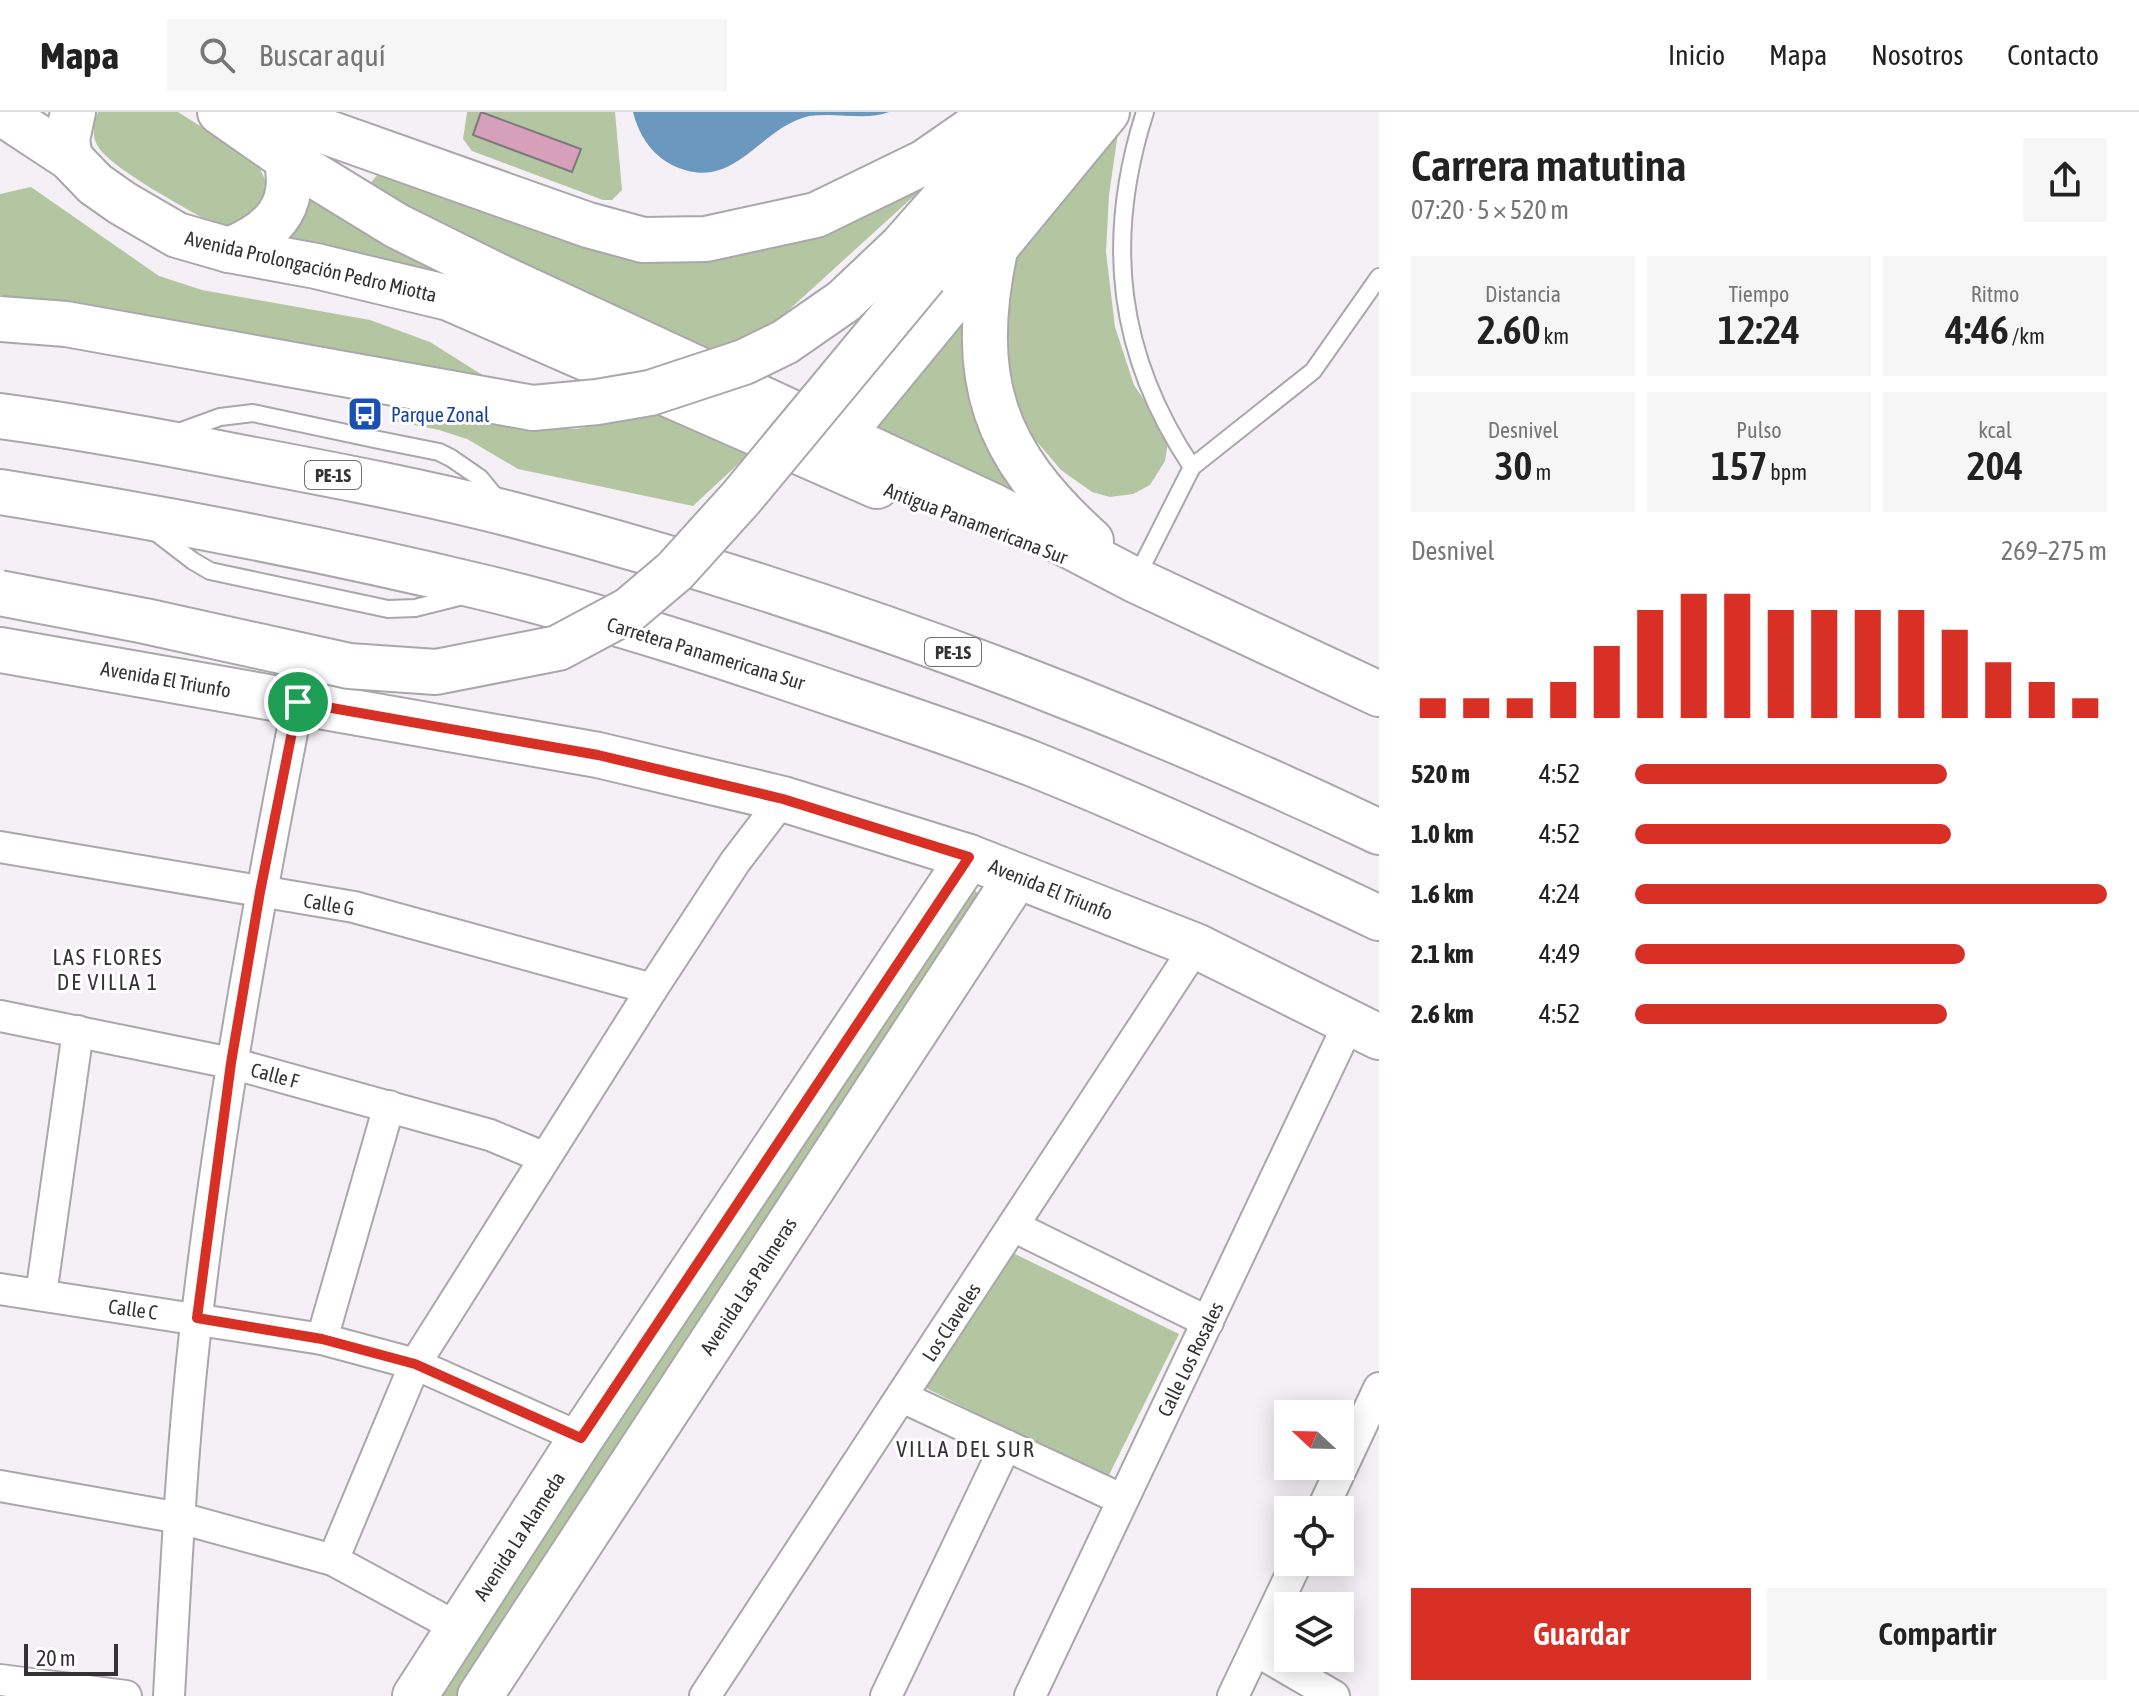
<!DOCTYPE html>
<html lang="es">
<head>
<meta charset="utf-8">
<style>
	body { margin:0; font-family:"Asap Condensed",sans-serif; background:#f6f6f6; color:#222; height:100vh; display:flex; flex-direction:column; font-size:30px; white-space:nowrap }
	* { box-sizing:border-box; margin:0 }
	p { font-size:26px; color:#767676 }
	.icon { flex:none; width:44px; height:44px; fill:none; stroke:currentColor; stroke-width:2; stroke-linecap:round; stroke-linejoin:round }
	.map { position:relative; flex:1; overflow:hidden }
	.details { display:flex; flex-direction:column; background:#fff; width:760px }
	.details>* { flex:none }
	.needle { width:52px; rotate:292deg }
	.tools { position:absolute; left:1274px; top:1288px; display:grid; gap:16px }
	.tools a { display:grid; place-items:center; width:80px; height:80px; border-radius:0px; background:#fff; box-shadow:0 4px 20px #0003; font-size:40px }
	.scale { position:absolute; left:24px; bottom:20px; width:94px; box-sizing:border-box; padding-left:8px; border:4px solid #343234; border-top:0; font-size:22px; line-height:28px; white-space:nowrap; color:#343234; -webkit-text-stroke:6px #fff; paint-order:stroke }
	.pin { position:absolute; display:grid; place-items:center; width:68px; height:68px; color:#fff; margin:-34px; border:4px solid #fff; border-radius:50%; box-shadow:0 2px 8px #0007 }
	.round { display:grid; place-items:center; flex:none; width:84px; height:84px; border-radius:0px; background:#f6f6f6 }
	.head { display:flex; align-items:center; justify-content:space-between; height:136px; padding:0 32px }
	h1 { font-size:44px; font-weight:600; line-height:60px }
	.stats { display:grid; grid-template-columns:repeat(3,1fr); gap:12px; height:136px; padding:8px 32px }
	.stats div { display:grid; align-content:center; border-radius:0px; background:#f6f6f6; text-align:center }
	.stats b { font-size:40px; font-weight:600 }
	.stats small { font-size:22px; font-weight:400 }
	.stats p { font-size:22px }
	.chart { height:224px; padding:16px 32px }
	.chart p { display:flex; justify-content:space-between }
	.chart svg { width:100%; height:144px; margin-top:8px; stroke:#d93025; stroke-width:6 }
	.action { display:flex; gap:16px; margin-top:auto; padding:16px 32px }
	.action a { flex:1; height:92px; border-radius:0px; background:#d93025; color:#fff; font-size:32px; font-weight:600; line-height:92px; text-align:center }
	.action a+a { background:#f6f6f6; color:#222 }
	ul { padding:0 32px; list-style:none; font-size:26px }
	li { display:grid; grid-template-columns:128px 96px 1fr; align-items:center; height:60px }
	li i { height:20px; border-radius:10px; background:#d93025 }
	header { display:flex; align-items:center; gap:48px; box-sizing:border-box; height:112px; padding:0 40px; background:#fff; border-bottom:2px solid #e0e0e0 }
	header strong { font-size:38px }
	nav { display:flex; gap:44px; margin-inline-start:auto; font-size:28px }
	.search { width:560px; height:72px; background:#f6f6f6; display:flex; align-items:center; gap:20px; box-sizing:border-box; padding:0 28px; border-radius:0px; color:#767676; font-size:30px }
	main { display:flex; flex:1; min-height:0 }
	.map>svg:first-child { display:block }
</style>
</head>
<body>
<header>
<strong>Mapa</strong>
<div class="search"><svg class="icon" aria-label="search" viewBox="0 0 24 24"><circle cx="10" cy="10" r="6"/><path d="M15 15l6 6"/></svg>Buscar aquí</div>
<nav><a>Inicio</a><a>Mapa</a><a>Nosotros</a><a>Contacto</a></nav>
</header>
<main>
<div class="map">
<svg width="1379" height="1584" viewBox="0 0 1379 1584">
	<rect width="100%" height="100%" fill="#f5f0f5"/>
	<!-- green -->
	<g fill="#b3c6a1">
		<path d="M98,0h80l79,50 10,22 -1,13 -5,11 -33,19 -13,-2c-27,-16 -100,-54 -116,-77 -8,-11 -6,-24 -1,-36z"/>
		<path d="M467,0h148l7,78 -10,10h-9l-131,-49 -9,-12z"/>
		<path d="M1118,21l-9,62 -3,57 9,75 19,58 27,40 7,18 -3,18 -15,24 -17,9 -23,3 -18,-5 -31,-22 -29,-34 -20,-47 -11,-46 2,-47 21,-56z"/>
		<path d="M385,60l233,79 308,-66 -158,144 -31,17 -37,6 -240,-103 -90,-65 8,-10z"/>
		<path d="M303,66l284,153 -309,-88z"/>
		<path d="M31,75l128,89 43,14 168,30 60,22 65,41 -495,-77v-112z"/>
		<path d="M965,197c-8,84 11,130 63,195l-160,-75z"/>
		<path d="M392,292l113,23 71,2 84,-16 90,40 -57,53 -175,-37 -51,-30 -28,-9 -49,-10z"/>
		<path d="M972,776l10,9 -513,799h-38z"/>
		<path d="M1011,1140l168,82 -72,145 -181,-91z"/>
	</g>
	<!-- water -->
	<path fill="#6b98be" d="M633,0h256c-22,9 -52,0 -80,4 -53,13 -74,79 -137,49 -21,-11 -33,-30 -39,-53z"/>
	<!-- building -->
	<path fill="#d69fba" stroke="#7d787a" stroke-width="2" d="M481,0l100,37 -9,23 -99,-37z"/>
	<g fill="none" stroke-linecap="round" stroke-linejoin="round">
		<defs>
			<g id="lane">
				<path d="M176,321l44,-16 33,-4 126,27 60,12 12,6 29,20 19,23"/>
				<path d="M1192,355l121,-96 66,-94"/>
				<path d="M154,419l39,30 17,10 178,38 27,-1 52,-13"/>
				<path d="M1136,466l56,-111c-75,-112 -88,-227 -47,-355"/>
			</g>
			<g id="street">
				<path d="M0,735l354,60 298,82"/>
				<path d="M0,904l231,47 259,72 53,22"/>
				<path d="M1013,1114l195,96"/>
				<path d="M0,1177l322,50 93,25 166,74"/>
				<path d="M41,1183l37,-264"/>
				<path d="M322,1227l67,-233"/>
				<path d="M902,1285l219,102"/>
				<path d="M0,1374l180,32 153,42 127,69"/>
				<path d="M1322,1398l57,-122"/>
				<path d="M333,1448l82,-196 237,-375 83,-127 48,-63"/>
				<path d="M1255,1538l79,46"/>
				<path d="M0,1568l126,16"/>
				<path d="M169,1584c7,-126 13,-254 28,-380 24,-206 61,-410 101,-614"/>
				<path d="M705,1584l491,-750"/>
				<path d="M886,1584l120,-251"/>
				<path d="M1030,1584c105,-226 214,-450 320,-675"/>
				<path d="M1233,1584l64,-134"/>
			</g>
			<g id="secondary">
				<path d="M0,0l70,46 25,26 27,19 55,32 52,15 87,16 133,32 428,188"/>
				<path d="M220,0l66,46 111,68 101,50 495,230 142,74 244,114"/>
				<path d="M238,2l88,18 262,93 55,15 63,-1 110,-24 109,-53 72,-50"/>
				<path d="M70,46l-3,-18 6,-28"/>
				<path d="M229,138c43,-17 69,-43 57,-92"/>
				<path d="M995,138c-27,129 -2,203 96,291"/>
				<path d="M821,348l286,-348"/>
				<path d="M0,538l598,105 185,44 186,58 227,89 183,91"/>
				<path d="M415,1584l166,-258 388,-581"/>
				<path d="M480,1584l537,-820"/>
			</g>
			<g id="highway">
				<path d="M901,135l119,-135"/>
				<path d="M925,164l138,-164"/>
				<path d="M0,304c82,11 163,26 244,42 90,17 181,34 270,57 298,78 587,185 865,317"/>
				<path d="M0,380c163,26 325,57 486,96 124,30 247,71 369,113 59,20 119,40 178,63 117,47 232,100 346,154"/>
			</g>
		</defs>
		<!-- lane casing -->
		<use href="#lane" stroke="#aaa7ab" stroke-width="20"/>
		<!-- street casing -->
		<use href="#street" stroke="#aaa7ab" stroke-width="34"/>
		<!-- secondary casing -->
		<use href="#secondary" stroke="#aaa7ab" stroke-width="48"/>
		<!-- highway casing -->
		<use href="#highway" stroke="#aaa7ab" stroke-width="48"/>
		<!-- lane -->
		<use href="#lane" stroke="#fff" stroke-width="16"/>
		<!-- street -->
		<use href="#street" stroke="#fff" stroke-width="30"/>
		<!-- secondary -->
		<use href="#secondary" stroke="#fff" stroke-width="44"/>
		<!-- highway -->
		<use href="#highway" stroke="#fff" stroke-width="44"/>
		<defs>
			<g id="highway-bridge">
				<path d="M0,207l66,5 467,84 64,-6 53,-9 94,-31 41,-20 59,-41 57,-54"/>
				<path d="M0,481l145,28 204,45 87,6 122,-24 71,-38 46,-39 66,-73 184,-222"/>
			</g>
		</defs>
		<!-- highway-bridge casing -->
		<use href="#highway-bridge" stroke="#aaa7ab" stroke-width="48" stroke-linecap="butt"/>
		<!-- highway-bridge -->
		<use href="#highway-bridge" stroke="#fff" stroke-width="44"/>
	</g>
	<g fill="none" stroke-linecap="round" stroke-linejoin="round">
		<defs>
			<path id="route" d="M298,590l300,53 185,44 186,58 -388,581 -166,-74 -93,-25 -125,-21 34,-255 29,-171z"/>
		</defs>
		<!-- route casing -->
		<use href="#route" stroke="#fff" stroke-width="16"/>
		<!-- route -->
		<use href="#route" stroke="#d93025" stroke-width="10"/>
	</g>
	<!-- icons -->
	<defs>
		<symbol id="bus-square" viewBox="-11 -11 22 22"><rect x="-9" y="-9" width="18" height="18" rx="4" fill="#1a4fb4" stroke="#fff"/><path d="M-5-6H5V4H4V6H2V4H-2V6H-4V4H-5ZM-3.5-4V0h7V-4ZM-3.5 1.2v1.5H-2V1.2ZM2 1.2v1.5H3.5V1.2Z" fill="#fff"/></symbol>
	</defs>
	<g fill-rule="evenodd">
		<use href="#bus-square" x="345" y="282" width="40" height="40"/>
	</g>
	<g text-anchor="middle" dominant-baseline="central" stroke-width="6" stroke-linejoin="round" paint-order="stroke">
		<!-- shield labels -->
		<g fill="#fff" stroke="#717071" stroke-width="2">
			<rect x="305" y="349" width="56" height="28" rx="6"/>
			<rect x="925" y="526" width="56" height="28" rx="6"/>
		</g>
		<g font-size="18" font-weight="bold" fill="#343234">
			<text x="333" y="363">PE-1S</text>
			<text x="953" y="540">PE-1S</text>
		</g>
		<!-- street labels -->
		<g font-size="20" fill="#343234" stroke="#fff">
			<text transform="translate(311 154) rotate(13)">Avenida Prolongación Pedro Miotta</text>
			<text transform="translate(976 411) rotate(21)">Antigua Panamericana Sur</text>
			<text transform="translate(706 541) rotate(17)">Carretera Panamericana Sur</text>
			<text transform="translate(166 567) rotate(10)">Avenida El Triunfo</text>
			<text transform="translate(1051 777) rotate(22)">Avenida El Triunfo</text>
			<text transform="translate(329 792) rotate(10)">Calle G</text>
			<text transform="translate(275 963) rotate(15)">Calle F</text>
			<text transform="translate(748 1174) rotate(-57)">Avenida Las Palmeras</text>
			<text transform="translate(133 1197) rotate(8)">Calle C</text>
			<text transform="translate(951 1210) rotate(-57)">Los Claveles</text>
			<text transform="translate(1190 1247) rotate(-64)">Calle Los Rosales</text>
			<text transform="translate(519 1424) rotate(-57)">Avenida La Alameda</text>
		</g>
		<!-- transit labels -->
		<g font-size="20" fill="#164399" stroke="#fff" text-anchor="start">
			<text x="391" y="302">Parque Zonal</text>
		</g>
		<!-- neighbourhood labels -->
		<g font-size="22" letter-spacing="2" fill="#343234" stroke="#fff">
			<text x="108" y="845">LAS FLORES<tspan x="108" dy="25">DE VILLA 1</tspan></text>
			<text x="966" y="1337">VILLA DEL SUR</text>
		</g>
	</g>
</svg>
<div class="tools">
<a><svg class="needle" viewBox="-14 -14 28 28"><path d="M0-13l5 13h-10z" fill="#e53935"/><path d="M0 13l5-13h-10z" fill="#767676"/></svg></a>
<a><svg class="icon" aria-label="locate" viewBox="0 0 24 24"><circle cx="12" cy="12" r="6"/><path d="M12 2v4M12 18v4M2 12h4M18 12h4"/></svg></a>
<a><svg class="icon" aria-label="layers" viewBox="0 0 24 24"><path d="M12 4l9 5-9 5-9-5zM3 14l9 5 9-5"/></svg></a>
</div>
<div class="scale">20 m</div>
<div class="pin" style="left:298px;top:590px;background:#1e9e55"><svg class="icon" aria-label="arrive" viewBox="0 0 24 24"><path d="M6 21V4h12l-3 4 3 4H6"/></svg></div>
</div>
<section class="details">
<div class="head"><div><h1>Carrera matutina</h1><p>07:20 · 5 × 520 m</p></div><a class="round"><svg class="icon" aria-label="share" viewBox="0 0 24 24"><path d="M12 15V3M7 8l5-5 5 5M5 13v7h14v-7"/></svg></a></div>
<div class="stats">
<div><p>Distancia</p><b>2.60<small> km</small></b></div>
<div><p>Tiempo</p><b>12:24</b></div>
<div><p>Ritmo</p><b>4:46<small> /km</small></b></div>
</div>
<div class="stats">
<div><p>Desnivel</p><b>30<small> m</small></b></div>
<div><p>Pulso</p><b>157<small> bpm</small></b></div>
<div><p>kcal</p><b>204</b></div>
</div>
<div class="chart"><p><span>Desnivel</span>269–275 m</p>
<svg viewBox="0 0 160 44" preserveAspectRatio="none"><path d="M5 44V38M15 44V38M25 44V38M35 44V33M45 44V22M55 44V11M65 44V6M75 44V6M85 44V11M95 44V11M105 44V11M115 44V11M125 44V17M135 44V27M145 44V33M155 44V38"/></svg>
</div>
<ul>
<li><b>520 m</b>4:52<i style="width:66%"></i></li>
<li><b>1.0 km</b>4:52<i style="width:67%"></i></li>
<li><b>1.6 km</b>4:24<i style="width:100%"></i></li>
<li><b>2.1 km</b>4:49<i style="width:70%"></i></li>
<li><b>2.6 km</b>4:52<i style="width:66%"></i></li>
</ul>
<div class="action"><a>Guardar</a><a>Compartir</a></div>
</section>
</main>
</body>
</html>
